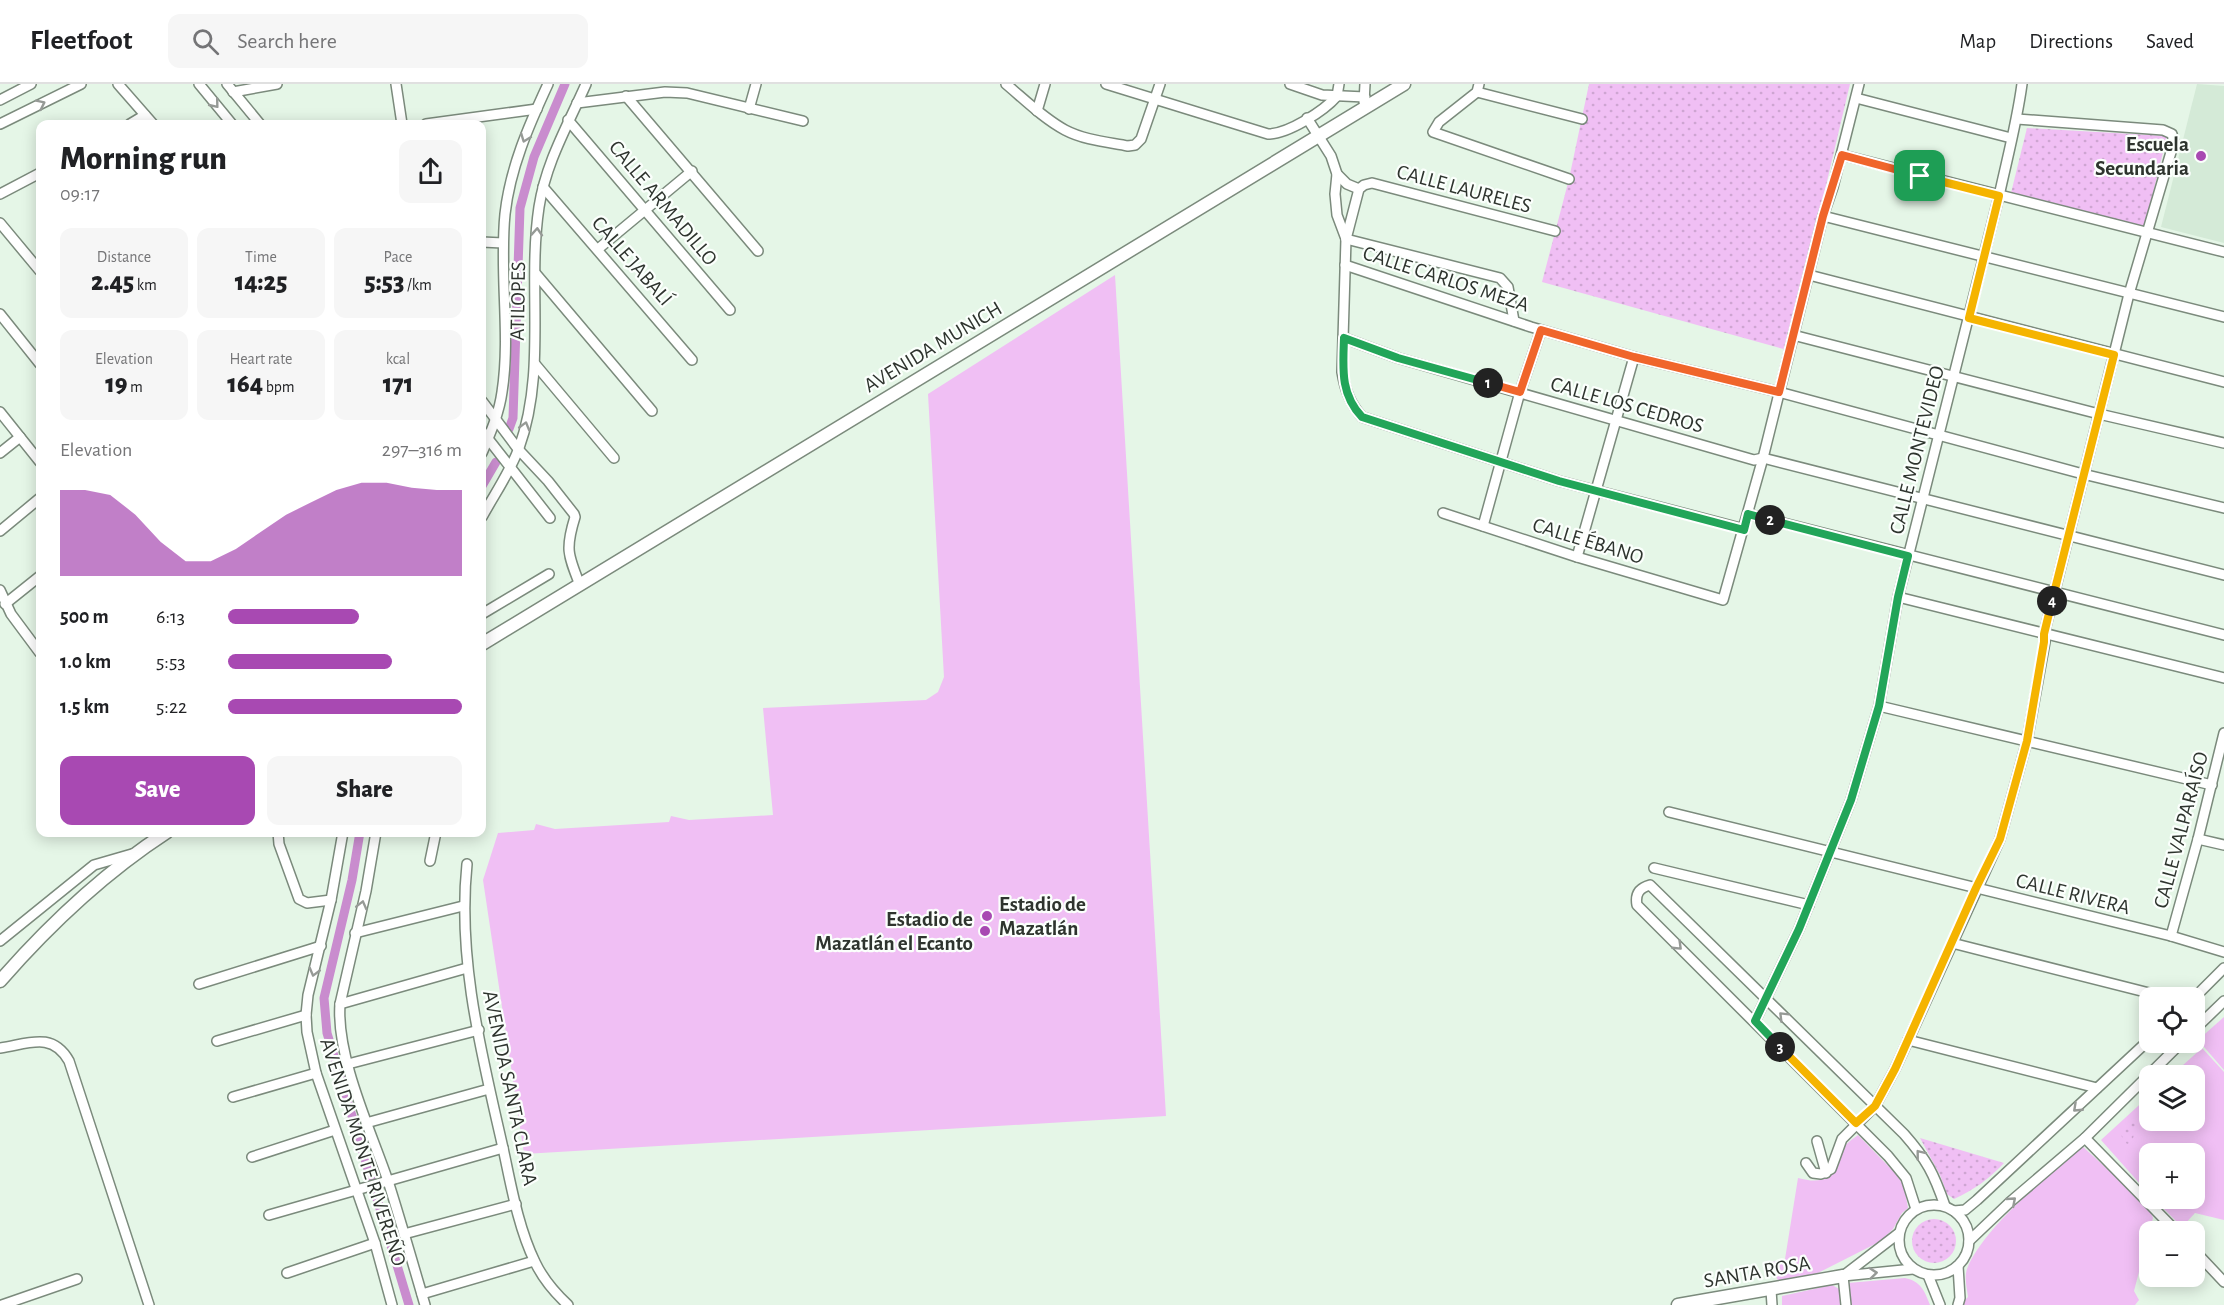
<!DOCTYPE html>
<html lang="en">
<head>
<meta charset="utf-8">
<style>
	body { margin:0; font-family:"Alegreya Sans",sans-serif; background:#f6f6f6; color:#202124; height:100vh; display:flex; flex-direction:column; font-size:22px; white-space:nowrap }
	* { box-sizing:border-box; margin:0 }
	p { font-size:20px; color:#757577 }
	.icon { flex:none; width:33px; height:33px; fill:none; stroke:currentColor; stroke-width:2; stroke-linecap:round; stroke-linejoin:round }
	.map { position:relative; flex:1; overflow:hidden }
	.side { position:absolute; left:36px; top:36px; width:450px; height:717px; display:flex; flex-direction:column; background:#fff; border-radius:12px; box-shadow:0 3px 15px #0003 }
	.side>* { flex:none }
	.fabs { position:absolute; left:2139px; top:903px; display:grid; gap:12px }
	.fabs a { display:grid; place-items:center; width:66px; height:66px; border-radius:12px; background:#fff; box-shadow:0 3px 15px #0003; font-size:30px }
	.pin { position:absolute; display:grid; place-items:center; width:51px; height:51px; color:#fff; margin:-26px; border-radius:12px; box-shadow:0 3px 9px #0006 }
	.km { position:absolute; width:30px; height:30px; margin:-15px; border-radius:50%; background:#222; color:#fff; font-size:16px; line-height:30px; text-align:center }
	.round { display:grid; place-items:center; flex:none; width:63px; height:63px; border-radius:12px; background:#f6f6f6 }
	.summary { display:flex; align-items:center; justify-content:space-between; height:102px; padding:0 24px }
	h1 { font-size:33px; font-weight:800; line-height:45px }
	.stats { display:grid; grid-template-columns:repeat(3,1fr); gap:9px; height:102px; padding:6px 24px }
	.stats div { display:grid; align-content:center; border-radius:12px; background:#f6f6f6; text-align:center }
	.stats b { font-size:26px; font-weight:800 }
	.stats small { font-size:16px; font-weight:400 }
	.stats p { font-size:16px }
	.chart { height:168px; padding:12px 24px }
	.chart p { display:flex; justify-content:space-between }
	.chart svg { width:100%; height:108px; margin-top:6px; fill:#a849b2; opacity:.7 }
	.button { display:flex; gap:12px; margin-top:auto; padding:12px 24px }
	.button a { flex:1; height:69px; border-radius:12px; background:#a849b2; color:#fff; font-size:24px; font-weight:800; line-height:69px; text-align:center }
	.button a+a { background:#f6f6f6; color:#202124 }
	ul { padding:0 24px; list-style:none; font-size:20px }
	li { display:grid; grid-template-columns:96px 72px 1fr; align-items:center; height:45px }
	li i { height:15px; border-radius:8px; background:#a849b2 }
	header { display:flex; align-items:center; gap:36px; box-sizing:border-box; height:84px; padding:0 30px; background:#fff; border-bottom:2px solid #e0e0e0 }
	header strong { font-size:28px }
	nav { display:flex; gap:33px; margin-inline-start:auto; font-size:21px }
	.search { width:420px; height:54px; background:#f6f6f6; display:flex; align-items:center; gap:15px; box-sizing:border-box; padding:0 21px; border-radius:12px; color:#757577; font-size:22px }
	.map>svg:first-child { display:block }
</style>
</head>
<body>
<header>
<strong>Fleetfoot</strong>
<div class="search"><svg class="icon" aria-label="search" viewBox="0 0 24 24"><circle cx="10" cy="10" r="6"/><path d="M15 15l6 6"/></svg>Search here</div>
<nav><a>Map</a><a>Directions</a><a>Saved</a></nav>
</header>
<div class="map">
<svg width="2224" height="1221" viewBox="0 0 2224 1221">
	<defs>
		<pattern id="park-dots" width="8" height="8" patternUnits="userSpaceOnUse" patternTransform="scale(1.5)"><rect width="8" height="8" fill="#f0bff4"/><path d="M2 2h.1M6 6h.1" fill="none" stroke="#cea5d2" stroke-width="1.8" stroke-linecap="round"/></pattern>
	</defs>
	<rect width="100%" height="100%" fill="#e5f6e7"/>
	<!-- built -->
	<path fill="#d4ead7" d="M2197,0l27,2v157l-63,-16z"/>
	<!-- grass -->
	<g fill="#f0bff4">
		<path d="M1115,191l51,841 -642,38 -41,-274 15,-47 36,-3 2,-6 19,5 114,-7 2,-6 18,4 84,-5 -10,-107 163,-8 12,-8 6,-15 -16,-283z"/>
		<path d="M2224,933v53l-26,-30z"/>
		<path d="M2202,964l22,24v148l-29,-7 -13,14 -28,-28 40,-1v-44h-44l-1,40 -48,-54 48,-44 1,24h44v-44l-22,-1z"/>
		<path d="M1858,1051l37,38 9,13 4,22 -6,5 -9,16 -12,12 -67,34 -35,7 -11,-19 17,-4 13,-81c19,5 32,4 41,-15 2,-5 2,-10 4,-14 3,-6 10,-10 15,-14z"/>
		<path d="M2081,1061l68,62 4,11 -19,73 5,9 -4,5h-175l8,-8c-1,-8 -4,-20 -1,-28 14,-39 82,-94 114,-124z"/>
		<path d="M1905,1194c16,3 20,14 25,27h-80l-2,-22z"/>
		<path d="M1832,1201l9,5 2,15h-61v-9z"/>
	</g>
	<!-- park -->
	<g fill="url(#park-dots)">
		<path d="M1589,0h261l-63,266 -245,-68 27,-103z"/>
		<path d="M2027,44l140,8 -23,93 -133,-36z"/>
		<path d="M2132,1033l8,8 -4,2 -4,15 -5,2 -7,-10z"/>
		<path d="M1920,1054l84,25c-15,16 -30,27 -50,36l-7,-5 -7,-19z"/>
		<circle cx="1934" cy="1157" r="22"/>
	</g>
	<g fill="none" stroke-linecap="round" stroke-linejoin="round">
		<!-- canal -->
		<g stroke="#c98cce" stroke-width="9">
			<path d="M509,345l4,-11 7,-210 14,-51 31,-73"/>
			<path d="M482,402l14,-24"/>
			<path d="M360,748l-8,48 -28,118 3,35 82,272"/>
		</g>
		<defs>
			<g id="minor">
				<path d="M118,0l35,40"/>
				<path d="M199,0l33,40"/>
				<path d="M227,0l33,40"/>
				<path d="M396,0l6,40"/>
				<path d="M1006,0c19,16 37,34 59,46 19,10 42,12 63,16l7,-1 6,-6 19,-55"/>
				<path d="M1106,0l162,50c20,0 56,-23 69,-38"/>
				<path d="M1290,0l32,11 43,2"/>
				<path d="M1479,0l-2,8 -38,30 -6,10 136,47"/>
				<path d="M233,8l44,-8"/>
				<path d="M1477,8l105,27"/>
				<path d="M626,12l132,155"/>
				<path d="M1337,12l2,-12"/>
				<path d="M1856,14l155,40"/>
				<path d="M0,16l31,-16"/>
				<path d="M1364,18l1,-18"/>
				<path d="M577,19l88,-11 22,1 116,28"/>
				<path d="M749,25l7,-25"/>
				<path d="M1037,27l8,-27"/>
				<path d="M1307,34l24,38 6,18 -2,20 2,21 9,24 -4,133c3,18 8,31 20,45l197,64 185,48"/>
				<path d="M568,36l162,190"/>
				<path d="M0,40l81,-40"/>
				<path d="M130,40l15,-9"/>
				<path d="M426,40l111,-15"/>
				<path d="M1842,71l382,97"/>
				<path d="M1337,90l10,10 12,5"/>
				<path d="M543,103l149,173"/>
				<path d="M0,110l40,-21"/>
				<path d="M1823,132l401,101"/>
				<path d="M0,139l40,48"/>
				<path d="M1346,155l13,-50 5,-4 8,-2 183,48"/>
				<path d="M1346,155l154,39 8,9 6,34"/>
				<path d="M482,158l21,1"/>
				<path d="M598,165l94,-78"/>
				<path d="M1345,181l186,62 103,30 145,35 304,82 141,34"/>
				<path d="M536,190l116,137"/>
				<path d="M1809,191l415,107"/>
				<path d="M0,230l40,50"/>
				<path d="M1793,251l306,79 125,29"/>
				<path d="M1344,254l54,20 356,102 9,-2 461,117"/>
				<path d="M535,280l79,94"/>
				<path d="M482,317l36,48 30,32 26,33 1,3c-10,32 -7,38 5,68"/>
				<path d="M0,328l40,50"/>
				<path d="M482,347l68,87"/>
				<path d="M0,369l20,-16"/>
				<path d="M482,369c8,-19 17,-39 20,-61 9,-58 -3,-119 3,-178 5,-46 24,-89 43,-130"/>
				<path d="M1443,429l134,44 146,43 40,-142 60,-242 10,-29 26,-103"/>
				<path d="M1748,430l476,121"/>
				<path d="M482,433c12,-22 28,-45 37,-69 28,-78 8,-161 20,-241 7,-45 29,-82 47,-123"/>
				<path d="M1483,442l37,-134 21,-62"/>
				<path d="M0,447l40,-33"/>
				<path d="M1577,473l57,-200"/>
				<path d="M0,506l11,24 29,39"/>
				<path d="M1898,513l326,81"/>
				<path d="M5,520l35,-28"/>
				<path d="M482,530l67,-40"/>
				<path d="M1879,622l333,79"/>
				<path d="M1669,728l502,124 53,16"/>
				<path d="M278,748l1,12 20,55 8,4 24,-3"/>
				<path d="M343,748l-12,68 -23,95 -2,20 1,17 9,41 59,170 17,62"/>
				<path d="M376,748l-10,59 -26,113c-4,53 31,127 48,177 13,41 25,83 37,124"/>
				<path d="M2198,755l26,6"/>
				<path d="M430,777l6,-29"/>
				<path d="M467,780c-10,96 15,191 36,284 8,37 15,79 32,114 8,17 19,30 33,43"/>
				<path d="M1654,784l155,37"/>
				<path d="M355,849l108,-27"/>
				<path d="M2171,852l27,-97 26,-106"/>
				<path d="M0,857l94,-76 38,-11"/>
				<path d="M1952,859l217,55"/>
				<path d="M199,900l122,-38"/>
				<path d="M2194,914l30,-30"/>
				<path d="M340,920l127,-36"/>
				<path d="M1755,937l44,-92 52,-129 28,-94 19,-109 101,-401c8,-37 18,-74 23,-112"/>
				<path d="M2194,946l30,-29"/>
				<path d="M1908,956l189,48"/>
				<path d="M217,957l89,-26"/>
				<path d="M0,964c28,-4 52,-17 69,13l80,244"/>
				<path d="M348,980l131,-34"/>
				<path d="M233,1013l83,-24"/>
				<path d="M366,1039l123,-34"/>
				<path d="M2085,1054l92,94"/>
				<path d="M1817,1057l9,32"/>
				<path d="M252,1073l83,-27"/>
				<path d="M1806,1079l7,10 8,1 10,-5 11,-30 33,-33 20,-37 105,-230 27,-98 18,-99 -1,-8 85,-340 45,-152 -2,-8 -9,-4 -146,-11"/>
				<circle cx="1934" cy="1156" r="35"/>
				<path d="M1916,1125l-10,-31 -18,-22 -251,-251c-2,-11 2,-17 13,-20l254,249c23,26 30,40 41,72"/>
				<path d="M1954,1127l11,-1 12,-10 173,-161"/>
				<path d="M269,1131l234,-67"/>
				<path d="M1899,1149l-56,43 70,-7"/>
				<path d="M404,1150l112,-30"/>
				<path d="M1969,1157l41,-39 75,-64 97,-96"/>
				<path d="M2194,1166l30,32"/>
				<path d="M1958,1182l2,32 -2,7"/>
				<path d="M287,1189l88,-30"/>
				<path d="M1928,1191l12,30"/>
				<path d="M1843,1192l3,29"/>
				<path d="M1771,1206l1,15"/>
				<path d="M422,1210l112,-33"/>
				<path d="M2,1221l75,-26"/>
			</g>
			<g id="major">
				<path d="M482,560l922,-560"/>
				<path d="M0,897c49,-56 104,-108 167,-149"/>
				<path d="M1678,1221l165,-29"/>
			</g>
		</defs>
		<!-- minor casing -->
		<use href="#minor" stroke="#7b8a7c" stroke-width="12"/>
		<!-- major casing -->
		<use href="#major" stroke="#7b8a7c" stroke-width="15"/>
		<!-- minor -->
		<use href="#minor" stroke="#fff" stroke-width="9"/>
		<!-- major -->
		<use href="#major" stroke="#fff" stroke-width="12"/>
	</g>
	<!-- one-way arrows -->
	<defs><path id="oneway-chevron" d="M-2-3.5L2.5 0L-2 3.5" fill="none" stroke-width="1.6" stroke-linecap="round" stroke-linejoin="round" transform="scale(1.5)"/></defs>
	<g stroke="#969a96">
		<use href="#oneway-chevron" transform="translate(41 20) rotate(-26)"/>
		<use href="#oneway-chevron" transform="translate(215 20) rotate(51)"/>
		<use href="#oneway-chevron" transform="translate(525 54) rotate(111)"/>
		<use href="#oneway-chevron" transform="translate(537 148) rotate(-86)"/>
		<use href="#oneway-chevron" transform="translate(525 342) rotate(-74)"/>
		<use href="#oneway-chevron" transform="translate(362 821) rotate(-76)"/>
		<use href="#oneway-chevron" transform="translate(1678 862) rotate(44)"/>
		<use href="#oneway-chevron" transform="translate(314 888) rotate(105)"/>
		<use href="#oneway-chevron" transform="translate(1783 932) rotate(-135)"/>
		<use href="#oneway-chevron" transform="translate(2077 1024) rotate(137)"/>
		<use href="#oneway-chevron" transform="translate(1920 1070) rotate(-128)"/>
		<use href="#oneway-chevron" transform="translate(2012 1117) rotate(-41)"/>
		<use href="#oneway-chevron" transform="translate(1873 1189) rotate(-6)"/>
	</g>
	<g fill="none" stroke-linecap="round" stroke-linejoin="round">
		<defs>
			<path id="split-1" d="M1488,299l32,9 21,-62 93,27 145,35 44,-176 19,-61 78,21"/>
			<path id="split-2" d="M1488,299l-90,-25 -54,-20c-1,30 -4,56 18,79l197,64 185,49 4,-16 22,6"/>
			<path id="split-3" d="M1770,436l138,36 -10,41 -19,109 -28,94 -52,129 -44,92 25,26"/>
			<path id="split-4" d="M1780,963l76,76 19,-17 20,-37 81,-181 24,-49 27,-98 17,-99v-8l8,-33"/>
			<path id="split-5" d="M1920,92l79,20 -30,122 145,37 -62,246"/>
		</defs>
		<!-- split-1 casing -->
		<use href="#split-1" stroke="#fff" stroke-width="12"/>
		<!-- split-2 casing -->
		<use href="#split-2" stroke="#fff" stroke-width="12"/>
		<!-- split-3 casing -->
		<use href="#split-3" stroke="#fff" stroke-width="12"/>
		<!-- split-4 casing -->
		<use href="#split-4" stroke="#fff" stroke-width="12"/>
		<!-- split-5 casing -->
		<use href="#split-5" stroke="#fff" stroke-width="12"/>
		<!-- split-1 -->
		<use href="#split-1" stroke="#f0652b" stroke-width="8"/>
		<!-- split-2 -->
		<use href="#split-2" stroke="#22a559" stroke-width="8"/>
		<!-- split-3 -->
		<use href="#split-3" stroke="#22a559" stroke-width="8"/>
		<!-- split-4 -->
		<use href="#split-4" stroke="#f5b400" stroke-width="8"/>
		<!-- split-5 -->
		<use href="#split-5" stroke="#f5b400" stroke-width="8"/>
	</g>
	<!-- markers -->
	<g fill="#a849b2" stroke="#fbfffc" stroke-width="2">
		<circle cx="2201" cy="72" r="6"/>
		<circle cx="987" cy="832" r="6"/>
		<circle cx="985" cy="847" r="6"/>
	</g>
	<g text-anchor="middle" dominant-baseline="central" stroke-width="4.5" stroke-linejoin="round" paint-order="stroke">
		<!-- poi labels -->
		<g font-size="21" font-weight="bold" fill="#2e342e" stroke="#fbfffc" text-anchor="end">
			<text x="2189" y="60">Escuela<tspan x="2189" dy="24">Secundaria</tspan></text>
			<text x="999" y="820" text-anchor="start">Estadio de<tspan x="999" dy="24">Mazatlán</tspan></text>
			<text x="973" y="835">Estadio de<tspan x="973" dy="24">Mazatlán el Ecanto</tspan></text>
		</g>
		<!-- street labels -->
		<g font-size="21" fill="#2e342e" stroke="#fbfffc">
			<text transform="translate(1464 105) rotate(15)">CALLE LAURELES</text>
			<text transform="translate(663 119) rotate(50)">CALLE ARMADILLO</text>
			<text transform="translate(632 177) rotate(49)">CALLE JABALÍ</text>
			<text transform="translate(1446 195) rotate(18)">CALLE CARLOS MEZA</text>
			<text transform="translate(518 217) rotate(-89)">ATILOPES</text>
			<text transform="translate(933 263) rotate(-31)">AVENIDA MUNICH</text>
			<text transform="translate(1627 321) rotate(16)">CALLE LOS CEDROS</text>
			<text transform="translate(1917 366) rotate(-76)">CALLE MONTEVIDEO</text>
			<text transform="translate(1588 457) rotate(17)">CALLE ÉBANO</text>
			<text transform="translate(2181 746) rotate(-75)">CALLE VALPARAÍSO</text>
			<text transform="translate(2073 810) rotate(14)">CALLE RIVERA</text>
			<text transform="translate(510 1004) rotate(78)">AVENIDA SANTA CLARA</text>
			<text transform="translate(363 1068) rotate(72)">AVENIDA MONTE RIVEREÑO</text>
			<text transform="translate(1757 1188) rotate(-10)">SANTA ROSA</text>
		</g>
	</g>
</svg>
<div class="fabs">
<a><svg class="icon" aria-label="locate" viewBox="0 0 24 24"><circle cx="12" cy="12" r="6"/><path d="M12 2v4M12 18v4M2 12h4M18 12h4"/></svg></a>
<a><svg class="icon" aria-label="layers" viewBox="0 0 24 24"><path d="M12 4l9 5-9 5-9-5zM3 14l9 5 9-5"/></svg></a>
<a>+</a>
<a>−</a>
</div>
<div class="pin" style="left:1920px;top:92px;background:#1e9e55"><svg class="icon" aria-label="arrive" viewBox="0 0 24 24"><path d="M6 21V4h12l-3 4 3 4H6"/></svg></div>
<b class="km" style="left:1488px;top:299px">1</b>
<b class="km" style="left:1770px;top:436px">2</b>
<b class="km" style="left:1780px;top:963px">3</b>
<b class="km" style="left:2052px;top:517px">4</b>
<section class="side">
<div class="summary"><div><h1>Morning run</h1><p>09:17</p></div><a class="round"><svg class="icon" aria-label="share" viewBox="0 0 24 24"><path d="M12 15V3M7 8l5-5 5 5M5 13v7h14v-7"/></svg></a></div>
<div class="stats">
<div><p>Distance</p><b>2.45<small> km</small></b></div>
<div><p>Time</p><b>14:25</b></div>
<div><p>Pace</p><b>5:53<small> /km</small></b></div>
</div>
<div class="stats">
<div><p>Elevation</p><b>19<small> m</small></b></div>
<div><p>Heart rate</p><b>164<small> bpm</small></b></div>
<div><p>kcal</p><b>171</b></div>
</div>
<div class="chart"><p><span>Elevation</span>297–316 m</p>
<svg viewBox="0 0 160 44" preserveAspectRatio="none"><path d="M0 44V9L10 9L20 11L30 19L40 30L50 38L60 38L70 33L80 26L90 19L100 14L110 9L120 6L130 6L140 8L150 9L160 9V44z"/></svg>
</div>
<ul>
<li><b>500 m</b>6:13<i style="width:56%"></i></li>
<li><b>1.0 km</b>5:53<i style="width:70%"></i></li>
<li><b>1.5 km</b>5:22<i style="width:100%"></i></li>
</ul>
<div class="button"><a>Save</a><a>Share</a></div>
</section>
</div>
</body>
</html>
